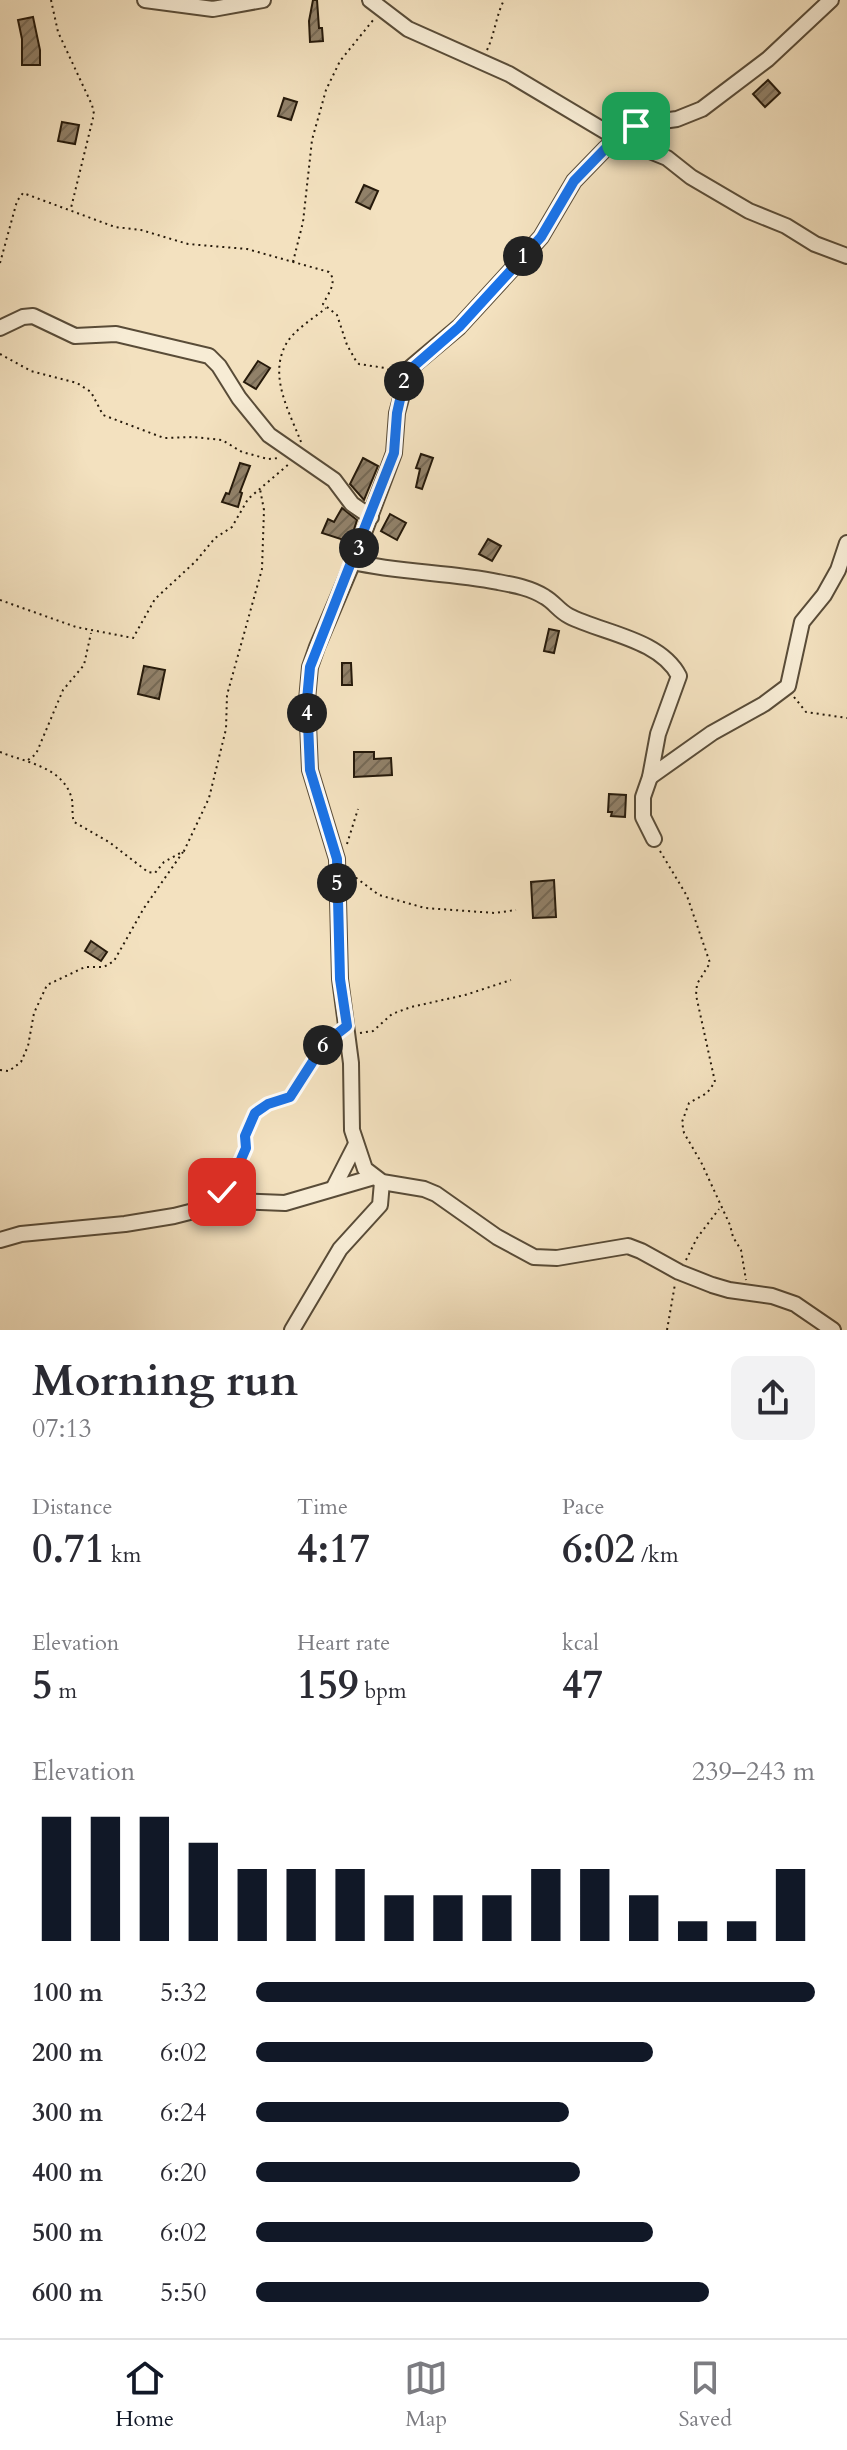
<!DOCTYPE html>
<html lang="en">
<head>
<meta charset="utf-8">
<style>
	body { margin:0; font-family:Cardo,serif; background:#f2f2f3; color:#2b2b33; height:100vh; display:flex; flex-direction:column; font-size:30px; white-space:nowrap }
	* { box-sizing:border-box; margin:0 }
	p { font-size:26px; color:#7c7c81 }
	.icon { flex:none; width:44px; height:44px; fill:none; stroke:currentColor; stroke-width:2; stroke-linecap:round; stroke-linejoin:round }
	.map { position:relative; height:1330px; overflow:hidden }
	.side { display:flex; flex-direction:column; background:#fff; flex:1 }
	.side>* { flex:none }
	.pin { position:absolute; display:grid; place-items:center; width:68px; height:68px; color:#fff; margin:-34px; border-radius:16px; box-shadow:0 4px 12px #0006 }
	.km { position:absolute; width:40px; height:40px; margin:-20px; border-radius:50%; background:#222; color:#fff; font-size:22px; line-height:40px; text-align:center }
	.round { display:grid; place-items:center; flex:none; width:84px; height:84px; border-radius:16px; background:#f2f2f3 }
	.head { display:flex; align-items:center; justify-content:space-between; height:136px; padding:0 32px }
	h1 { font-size:44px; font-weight:600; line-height:60px }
	.metrics { display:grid; grid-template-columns:repeat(3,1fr); gap:12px; height:136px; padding:8px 32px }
	.metrics div { display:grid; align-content:center }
	.metrics b { font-size:40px; font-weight:600 }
	.metrics small { font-size:22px; font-weight:400 }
	.metrics p { font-size:22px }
	.chart { height:224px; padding:16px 32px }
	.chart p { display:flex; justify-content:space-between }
	.chart svg { width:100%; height:144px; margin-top:8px; stroke:#111827; stroke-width:6 }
	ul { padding:0 32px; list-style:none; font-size:26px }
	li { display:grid; grid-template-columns:128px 96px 1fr; align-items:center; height:60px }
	li i { height:20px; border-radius:10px; background:#111827 }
	.tabs { display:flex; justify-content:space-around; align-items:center; height:112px; border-top:2px solid #e1e1e2; background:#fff; font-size:22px; color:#7c7c81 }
	.tabs a { display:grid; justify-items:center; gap:4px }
	.tabs .active { color:#111827 }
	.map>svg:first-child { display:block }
</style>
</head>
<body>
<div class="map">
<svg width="847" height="1330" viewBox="0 0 847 1330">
	<defs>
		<pattern id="building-hatch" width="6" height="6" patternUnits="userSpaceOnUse" patternTransform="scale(2)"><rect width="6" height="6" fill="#918169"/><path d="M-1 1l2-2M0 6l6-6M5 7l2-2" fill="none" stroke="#766955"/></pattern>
	</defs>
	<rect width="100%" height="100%" fill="#f3e1bf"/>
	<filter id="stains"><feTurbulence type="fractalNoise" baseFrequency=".0025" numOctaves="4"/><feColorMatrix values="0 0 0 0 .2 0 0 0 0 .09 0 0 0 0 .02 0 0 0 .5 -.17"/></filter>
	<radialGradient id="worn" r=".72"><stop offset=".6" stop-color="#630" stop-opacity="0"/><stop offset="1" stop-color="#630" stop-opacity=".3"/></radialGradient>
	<!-- building -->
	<g fill="url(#building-hatch)" stroke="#261a0b" stroke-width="2">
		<path d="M313,0h4l2,28h3l1,13 -13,1 -1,-21z"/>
		<path d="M33,17l7,33v15h-18v-26l-4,-19z"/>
		<path d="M768,80l12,13 -15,14 -12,-13z"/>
		<path d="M284,98l13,4 -6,18 -13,-4z"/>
		<path d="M62,122l17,3 -4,19 -17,-3z"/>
		<path d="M364,185l14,6 -8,18 -14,-7z"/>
		<path d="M258,361l12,7 -14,21 -12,-7z"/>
		<path d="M421,454l12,4 -11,31 -6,-2 4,-18 -4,-1z"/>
		<path d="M363,458l15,8 -14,34 -14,-16z"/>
		<path d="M240,463l10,3 -10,26 2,1 -4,14 -16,-5 4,-9 3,1z"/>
		<path d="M342,508l15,12 -7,22 -28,-9 6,-14 6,3z"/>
		<path d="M390,514l16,9 -9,17 -16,-9z"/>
		<path d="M488,539l13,7 -9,15 -13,-7z"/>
		<path d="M549,629l10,2 -5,22 -10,-2z"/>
		<path d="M342,663h9l1,22h-10z"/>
		<path d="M144,666l21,4 -6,29 -21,-5z"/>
		<path d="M354,752h20v7l17,-1 1,17 -38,2z"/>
		<path d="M609,794l17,1 -1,22 -14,-1 1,-4h-4z"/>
		<path d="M554,880l2,37 -23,1 -2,-36z"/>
		<path d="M91,941l16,11 -6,9 -16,-10z"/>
	</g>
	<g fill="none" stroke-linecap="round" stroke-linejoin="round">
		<defs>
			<g id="minor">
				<path d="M145,0l68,9 50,-9"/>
				<path d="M370,0l38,29 101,45 104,62 54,22 24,19 58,34 37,15 29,18 32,12"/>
				<path d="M831,0l-63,59 -66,50 -25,10 -37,5 -17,9 -18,16 -31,32 -33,56 -27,30 -55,60 -50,42 -12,44 -3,40 -41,109 -36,85 -7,20 -3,33 3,70 27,89 3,120 11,84 1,67 13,39 17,13 42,7 12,5 61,43 37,20 23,1 71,-12 13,5 38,21 33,13 17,5 43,6 23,8 38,26"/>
				<path d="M0,328l23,-11 10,-1 42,20 41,-2 93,22 10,10 20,32 30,37 65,45 18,24 19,13"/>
				<path d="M353,562c48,11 97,10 145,20 16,3 33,6 47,15 9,5 14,14 24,19 33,17 91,23 110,60l-21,58 -8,43 -7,20v20l11,22"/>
				<path d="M650,777l62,-44 52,-29 24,-18 14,-64 22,-27 14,-25 9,-27"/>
				<path d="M334,1187l22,-43"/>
				<path d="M0,1240l21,-6 104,-10 49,-8 59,-15 52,2 89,-26"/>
				<path d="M292,1330l48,-81 40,-44 2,-23"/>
			</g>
		</defs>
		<!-- minor casing -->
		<use href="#minor" stroke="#594c38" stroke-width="18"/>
		<!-- path -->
		<g stroke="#261a0b" stroke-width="2" stroke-dasharray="2 4" stroke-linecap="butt">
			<path d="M51,0l7,32 34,73 2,9 -23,94"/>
			<path d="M487,50c8,-17 9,-34 17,-50"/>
			<path d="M293,262l10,-40 9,-82 14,-50 14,-29 34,-42"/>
			<path d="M0,263l17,-62 6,-8 92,34 26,3 47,14 59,5 82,23c9,10 -1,22 -6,32l14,11 10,30 9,16 3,3 26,4 9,4"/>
			<path d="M0,354l31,17 46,12 14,9 12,23 61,23 29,-1 29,3 20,12 26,7 11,-1"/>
			<path d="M301,442c-11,-29 -32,-64 -16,-96 8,-16 28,-27 41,-38"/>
			<path d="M0,600l76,27 57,11 22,-39 41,-38 19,-23 17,-11 16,-28 41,-35"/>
			<path d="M794,697l12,15 41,6"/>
			<path d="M0,752c24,10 61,14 71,44 3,8 0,17 3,26l35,20 39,30 7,1 9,-11 20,-11 25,-53 17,-69 1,-34 35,-126 2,-59 -4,-21"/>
			<path d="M28,760l8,-6 27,-64 21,-25 7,-32"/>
			<path d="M347,844l11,-35"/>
			<path d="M660,851l27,45 23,67 -13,21 -1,11 19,87 -8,11 -18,10 -7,19 2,11 17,29 29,63 3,12 8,13 5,30"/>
			<path d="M351,874l28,21 46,13 70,5 21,-3"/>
			<path d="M360,1033l13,-2 19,-17 19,-7 54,-12 46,-15"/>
			<path d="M0,1070l9,1 12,-9 7,-16 6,-33 13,-28 38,-18h19l10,-6 30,-53 39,-56"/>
			<path d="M222,1191c8,-10 23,-32 24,-44 1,-13 2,-30 15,-39 9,-7 20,-5 29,-11l30,-47 14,-13"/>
			<path d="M686,1260l11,-22 22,-29"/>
			<path d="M667,1330l8,-46"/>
		</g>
		<!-- minor -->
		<use href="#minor" stroke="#f7ecd5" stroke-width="14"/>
	</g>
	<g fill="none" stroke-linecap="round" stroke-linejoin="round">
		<defs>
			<path id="route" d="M222,1192l14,-21 10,-23 -1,-12 10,-23 13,-9 22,-7 34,-53 23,-18 -7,-47 -3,-120 -27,-89 -3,-70 3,-33 84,-214 3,-40 9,-40 53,-46 55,-60 27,-30 33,-56 31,-32 31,-23"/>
		</defs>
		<!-- route casing -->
		<use href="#route" stroke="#fff" stroke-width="16"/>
		<!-- route -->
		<use href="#route" stroke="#1a73e8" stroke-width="10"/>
	</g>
	<rect width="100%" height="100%" filter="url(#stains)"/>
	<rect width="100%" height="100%" fill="url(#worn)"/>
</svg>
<div class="pin" style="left:636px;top:126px;background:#1e9e55"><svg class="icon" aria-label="arrive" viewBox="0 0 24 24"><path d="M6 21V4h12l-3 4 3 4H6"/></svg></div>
<div class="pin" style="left:222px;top:1192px;background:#d93025"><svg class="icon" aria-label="check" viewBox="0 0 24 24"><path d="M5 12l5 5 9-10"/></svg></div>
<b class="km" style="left:523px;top:256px">1</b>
<b class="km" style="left:404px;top:381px">2</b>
<b class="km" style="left:359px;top:548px">3</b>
<b class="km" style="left:307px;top:713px">4</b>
<b class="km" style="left:337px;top:883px">5</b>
<b class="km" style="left:323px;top:1045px">6</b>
</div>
<section class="side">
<div class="head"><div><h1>Morning run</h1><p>07:13</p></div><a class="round"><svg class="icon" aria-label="share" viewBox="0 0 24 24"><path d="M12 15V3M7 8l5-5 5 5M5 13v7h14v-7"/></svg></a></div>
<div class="metrics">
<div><p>Distance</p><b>0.71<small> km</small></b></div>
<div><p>Time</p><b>4:17</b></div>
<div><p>Pace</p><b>6:02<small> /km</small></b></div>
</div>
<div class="metrics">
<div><p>Elevation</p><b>5<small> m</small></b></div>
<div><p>Heart rate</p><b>159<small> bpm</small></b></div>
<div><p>kcal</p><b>47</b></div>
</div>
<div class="chart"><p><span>Elevation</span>239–243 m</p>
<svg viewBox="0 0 160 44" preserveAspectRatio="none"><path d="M5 44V6M15 44V6M25 44V6M35 44V14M45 44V22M55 44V22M65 44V22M75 44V30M85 44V30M95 44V30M105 44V22M115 44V22M125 44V30M135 44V38M145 44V38M155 44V22"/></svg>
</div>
<ul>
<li><b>100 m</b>5:32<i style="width:100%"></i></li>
<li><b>200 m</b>6:02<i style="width:71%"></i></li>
<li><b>300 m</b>6:24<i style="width:56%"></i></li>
<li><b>400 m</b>6:20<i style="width:58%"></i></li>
<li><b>500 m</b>6:02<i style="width:71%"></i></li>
<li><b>600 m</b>5:50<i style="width:81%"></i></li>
</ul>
</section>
<nav class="tabs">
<a class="active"><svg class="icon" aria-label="home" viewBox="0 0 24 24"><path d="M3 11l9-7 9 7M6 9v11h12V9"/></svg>Home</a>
<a><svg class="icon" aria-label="map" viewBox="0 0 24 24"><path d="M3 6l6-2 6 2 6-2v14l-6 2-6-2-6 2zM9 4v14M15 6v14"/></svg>Map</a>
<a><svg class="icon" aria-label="saved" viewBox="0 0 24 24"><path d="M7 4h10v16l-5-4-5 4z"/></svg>Saved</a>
</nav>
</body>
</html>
